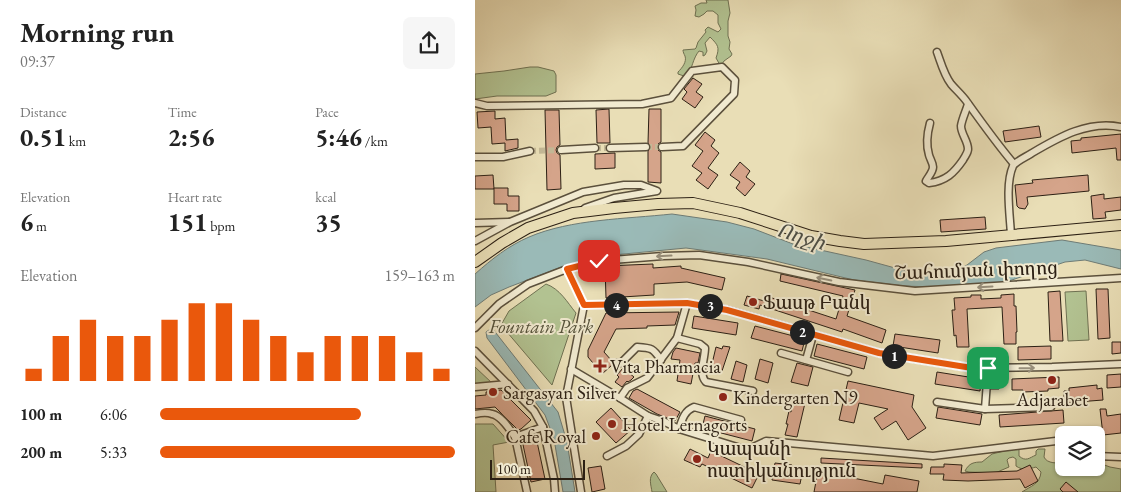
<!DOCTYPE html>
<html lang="en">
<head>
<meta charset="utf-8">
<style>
	body { margin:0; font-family:"EB Garamond","Noto Serif Armenian",serif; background:#f6f6f6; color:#222; height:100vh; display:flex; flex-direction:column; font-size:19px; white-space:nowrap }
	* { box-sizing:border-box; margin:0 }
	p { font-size:16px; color:#767676 }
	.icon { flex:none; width:28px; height:28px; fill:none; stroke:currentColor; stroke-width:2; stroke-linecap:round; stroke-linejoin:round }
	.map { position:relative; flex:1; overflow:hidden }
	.drawer { display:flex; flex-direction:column; background:#fff; width:475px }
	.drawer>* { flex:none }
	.controls { position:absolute; left:580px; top:426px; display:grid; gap:10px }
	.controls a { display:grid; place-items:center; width:50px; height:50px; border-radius:8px; background:#fff; box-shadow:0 1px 4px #0004; font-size:25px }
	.scale { position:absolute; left:15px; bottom:12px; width:95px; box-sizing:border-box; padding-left:5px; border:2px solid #2c2014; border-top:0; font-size:14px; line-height:18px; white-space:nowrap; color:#2c2014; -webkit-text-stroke:4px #f1ead0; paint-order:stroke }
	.pin { position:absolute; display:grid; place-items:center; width:42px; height:42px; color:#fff; margin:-21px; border-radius:10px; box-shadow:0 2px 8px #0006 }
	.km { position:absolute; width:25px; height:25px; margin:-12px; border-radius:50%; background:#222; color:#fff; font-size:14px; line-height:25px; text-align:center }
	.round { display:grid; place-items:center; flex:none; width:52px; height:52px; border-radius:8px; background:#f6f6f6 }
	.head { display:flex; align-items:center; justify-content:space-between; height:85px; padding:0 20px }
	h1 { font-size:28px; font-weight:700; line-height:38px }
	.figures { display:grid; grid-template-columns:repeat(3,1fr); gap:8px; height:85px; padding:5px 20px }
	.figures div { display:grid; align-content:center }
	.figures b { font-size:25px; font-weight:700 }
	.figures small { font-size:14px; font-weight:400 }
	.figures p { font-size:14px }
	.chart { height:140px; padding:10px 20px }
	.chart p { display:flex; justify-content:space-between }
	.chart svg { width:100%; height:90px; margin-top:5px; stroke:#ea580c; stroke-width:6 }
	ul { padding:0 20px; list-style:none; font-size:16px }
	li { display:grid; grid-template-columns:80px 60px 1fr; align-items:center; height:38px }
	li i { height:12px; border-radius:6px; background:#ea580c }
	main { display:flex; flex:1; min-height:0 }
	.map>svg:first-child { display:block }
</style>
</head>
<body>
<main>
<section class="drawer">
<div class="head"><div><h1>Morning run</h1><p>09:37</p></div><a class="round"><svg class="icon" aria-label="share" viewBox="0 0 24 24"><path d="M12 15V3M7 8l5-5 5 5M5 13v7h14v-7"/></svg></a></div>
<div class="figures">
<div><p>Distance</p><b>0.51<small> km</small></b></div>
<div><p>Time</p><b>2:56</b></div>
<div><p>Pace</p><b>5:46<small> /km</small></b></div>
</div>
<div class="figures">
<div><p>Elevation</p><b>6<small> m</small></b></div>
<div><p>Heart rate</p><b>151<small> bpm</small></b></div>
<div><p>kcal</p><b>35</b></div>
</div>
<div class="chart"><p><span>Elevation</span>159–163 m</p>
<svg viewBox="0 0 160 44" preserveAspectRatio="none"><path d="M5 44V38M15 44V22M25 44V14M35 44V22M45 44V22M55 44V14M65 44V6M75 44V6M85 44V14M95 44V22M105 44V30M115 44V22M125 44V22M135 44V22M145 44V30M155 44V38"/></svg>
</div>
<ul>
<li><b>100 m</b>6:06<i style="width:68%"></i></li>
<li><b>200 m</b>5:33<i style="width:100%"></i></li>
</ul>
</section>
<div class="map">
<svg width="646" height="492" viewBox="0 0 646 492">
	<rect width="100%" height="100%" fill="#e9deb6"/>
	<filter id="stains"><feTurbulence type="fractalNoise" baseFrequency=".004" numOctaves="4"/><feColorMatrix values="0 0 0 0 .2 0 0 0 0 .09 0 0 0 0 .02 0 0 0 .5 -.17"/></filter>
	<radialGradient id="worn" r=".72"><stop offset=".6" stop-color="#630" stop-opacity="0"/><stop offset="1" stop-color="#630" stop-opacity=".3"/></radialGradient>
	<!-- green -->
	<g fill="#b2c291" stroke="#6f7152">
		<path d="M231,0h22l2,13 -2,8v15l2,6 -1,7 3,5 -1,2 -7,5 -2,3 -2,1 -4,-7c4,-11 2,-13 -6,-21l-5,6 2,8 -2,4 -2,1v-4l-4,-1c-6,7 -7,18 -12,26l-9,-3v-2c4,-4 9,-10 7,-16 -1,-2 -2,-4 -2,-6l12,-1 1,-1 2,-6 8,-10 -1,-2 3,-3 10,5 3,-3 -3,-6v-8l-5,-4h-6l-3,3 -5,3 -4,-1 1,-6 -1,-4 6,-3h6z"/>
		<path d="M55,67h8l16,4 2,4v17l-10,4h-49l-22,3v-25l29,-3z"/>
		<path d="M71,284c14,5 21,18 30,29l-24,72 -51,-60 8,-14z"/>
		<path d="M611,291l3,49 -21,1 -3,-49z"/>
		<path d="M0,367l17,16 -17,1z"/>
		<path d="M0,424h18l16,18 -16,3 3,47h-21z"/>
		<path d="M537,449h7v7c7,6 10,2 17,-1v-4l2,-2h7c0,3 -1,5 -1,8 3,7 14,6 20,6v5h32v-6l14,5 11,2v23h-99c9,-6 18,-8 19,-20l-5,-5c-7,2 -13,4 -20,-1v-7l-3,-2 -4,1 -2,2 2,7 -14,6 -26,-1 -4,-1c4,-8 9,-9 17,-9l10,-8z"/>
		<path d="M179,472l2,2 11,18h-15c-1,-7 -4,-15 2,-20z"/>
	</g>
	<!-- water -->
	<g fill="#9abab7" stroke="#6e7c76">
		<path d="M197,214l55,8 27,7 39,15 73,16 40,11 32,5 11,-2 18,-9 17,-13 12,-4 66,-8 59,10v19l-36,-9 -20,2 -62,21 -70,4 -29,-1 -50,-6 -87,-21 -81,-11 -83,8 -44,12 -50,19 -18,8 -16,12v-33c17,-15 33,-28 54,-37 42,-18 97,-18 143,-23z"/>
		<path d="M17,328l66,84 9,30 8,50h-12l-9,-53 -9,-24 -58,-77 -1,-6z"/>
	</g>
	<!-- building -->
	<g fill="#d5a48a" stroke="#2c2014">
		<path d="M218,78l9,6 -6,8 7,5 -8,11 -13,-9 5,-7 -3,-3z"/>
		<path d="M134,109l1,34h-13l-1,-33z"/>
		<path d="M174,109h12v33l-3,2 -1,3 1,3 3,2v31l-13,-1v-31l3,-4 -3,-4z"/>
		<path d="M70,110h14l1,35 -3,2 -1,3 1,3 3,2 1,34 -14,1z"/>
		<path d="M20,111v8l10,-1 1,22 12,-1v9l-13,3v-8l-13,1 -1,-17 -13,1 -1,-16z"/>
		<path d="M564,126l2,11 -36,5 -2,-11z"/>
		<path d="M230,132l10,8 -4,6 8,7 -11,15 10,7 -10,14 -12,-9 6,-7 -10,-7 11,-15 -8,-6z"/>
		<path d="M646,134v26h-4l-1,-12 -44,5 -1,-12 10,-1v-2z"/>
		<path d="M140,153v15l-20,1v-15z"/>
		<path d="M265,162l10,9 -4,6 9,7 -10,12 -9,-8 4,-6 -10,-7z"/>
		<path d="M18,175l1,14h-19v-13z"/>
		<path d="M613,175l1,16 -62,6 1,7 -3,5 -6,-1 -2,-2 -2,-21 18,-2 -1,-3z"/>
		<path d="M19,188h14v8h11v15h-12v-7h-13z"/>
		<path d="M629,194v5l17,-2v13l-16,2 1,6 -13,1 -2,-23z"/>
		<path d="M510,217l1,12 -45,3 -1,-12z"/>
		<path d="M178,264v4l28,-2v2l44,10 -3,12 -35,-8 -33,2v11l-48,3 -1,-32z"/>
		<path d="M306,274l74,16 -8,26 39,14 -4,13 -39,-14 -1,3 -82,-27 -1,4 -15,-4 3,-9 17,5 2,-5 70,23 7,-23 -63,-15z"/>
		<path d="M621,289h12l2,49 -12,1z"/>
		<path d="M585,291l3,50h-13l-2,-49z"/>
		<path d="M539,294v12h2l1,26h-1v12h-12l-2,-37 -35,2 2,38h-12l-1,-12 -2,1 -2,-26h3l-1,-12 17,-1v-2h10v4l20,-1v-3z"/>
		<path d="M204,312l-4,13 -28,1v2l-31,1 -12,23 8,9v4l-10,9 -14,-17v-7l18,-37z"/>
		<path d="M219,316l44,7 -2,12 -44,-7z"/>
		<path d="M280,326l50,13 -3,12 -51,-13z"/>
		<path d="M420,334l45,6 -2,13 -45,-7z"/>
		<path d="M637,342h9v11l-9,1z"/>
		<path d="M342,344l50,13 -3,12 -50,-13z"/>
		<path d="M248,346l7,1 -8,24 -11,-3 5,-21 6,2z"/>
		<path d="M576,346v13l-33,1v-13z"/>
		<path d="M201,348l24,5 -2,10h-3l-4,21 -14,-3 3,-21 -9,-1 2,-7z"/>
		<path d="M285,359l13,4 -5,20 -13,-4z"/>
		<path d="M261,361l11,4 -4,17 -12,-3z"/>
		<path d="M322,363l16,4 -5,19 -17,-4z"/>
		<path d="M148,368l11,9 -3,3 -3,2 -1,-1 -5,6 -7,-5 4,-5 -2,-2z"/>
		<path d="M462,372l44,7 -1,12 -45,-7z"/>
		<path d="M646,374v13l-14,1v-13z"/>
		<path d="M584,377v11l-11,1v2l-25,1v-2h-11v-11z"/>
		<path d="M373,381l66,14 -2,12 14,21 -18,12 -12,-19 -14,9 -8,-12 14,-9 -29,-6 -5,20 -15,-3z"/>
		<path d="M517,381h8l-1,8h-8z"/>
		<path d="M622,385v4l5,-1 1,12 -39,3v-12h5v-3z"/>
		<path d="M162,389l43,23 -5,9 -18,-7 -28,-16 4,-7z"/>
		<path d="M26,390l30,30 -10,9 -3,1 -23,-23 -20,2v-13l11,-1v-3z"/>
		<path d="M318,400l12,3 -8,34 -12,-2 3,-11h-2l3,-13 2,1z"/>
		<path d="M463,407l44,7 -2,11 -44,-7z"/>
		<path d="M136,408l20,22 -15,13 -20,-21z"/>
		<path d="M625,409h6l1,7 14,-2v19l-18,2z"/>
		<path d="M588,410l1,13 -64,4 -1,-12z"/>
		<path d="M230,416l50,13 -3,12 -50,-13z"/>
		<path d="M61,437l9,42 -14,3 -9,-42z"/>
		<path d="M215,449l18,9 3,-7 48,23 -7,14 -50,-24 -2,3 -16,-7z"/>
		<path d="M346,458l101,6v4l-101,-5z"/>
		<path d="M300,463l17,2v2l11,2 -3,15 -28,-4z"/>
		<path d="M469,464l18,1 -1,8 56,-2 13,-6 8,16 -13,7 -5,-9 -52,2 -25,-1 1,-6h-14l1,-7h13z"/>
		<path d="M126,466l4,23 -13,3 -4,-24z"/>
		<path d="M343,471l65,13 2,-9 34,6 -2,11h-103z"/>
		<path d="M591,482l12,10h-15l-3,-3z"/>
	</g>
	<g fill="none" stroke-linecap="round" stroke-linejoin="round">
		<!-- minor-tunnel -->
		<g stroke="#c3b896" stroke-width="6" stroke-dasharray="6 3" stroke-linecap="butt">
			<path d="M171,147h16"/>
			<path d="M120,148h15"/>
			<path d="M55,151l31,-1"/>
		</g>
		<defs>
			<g id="minor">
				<path d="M462,52c4,11 7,23 14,32 5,6 11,11 16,18 15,21 30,42 47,62"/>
				<path d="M0,103l12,3 155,-2 29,-6 21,-27 30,-4 13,13 -1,14 -51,52 -21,1"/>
				<path d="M455,123c-3,11 -4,22 -1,32 1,4 4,8 4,12 0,5 -5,10 -7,14l3,2c17,-2 25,-10 34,-23 2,-4 5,-7 5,-11 0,-8 -7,-15 -7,-23 1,-7 5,-15 7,-22"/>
				<path d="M135,148l36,-1"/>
				<path d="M86,150l34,-2"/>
				<path d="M0,157h28l27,-6"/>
				<path d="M0,223l34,-1"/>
				<path d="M536,235c-1,-20 -6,-51 2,-69 3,-5 13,-9 19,-13 27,-16 57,-33 89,-26"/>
				<path d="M0,241l35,-19 73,-30 41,-7h17l16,6 -43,7 -29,10"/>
				<path d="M92,269l17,36"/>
				<path d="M109,305l103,-2 41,7 151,43 93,15 80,-1 69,-3"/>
				<path d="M0,328l24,-24 29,-20 39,-15 32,-8 64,-5 36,-1 49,7 91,20 76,9 206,-13"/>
				<path d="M202,338l23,6 5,4c0,11 -7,26 1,34l47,9"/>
				<path d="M0,351l59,60 9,16 11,52 1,13"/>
				<path d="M306,353l67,19"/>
				<path d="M331,360l7,-25"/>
				<path d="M141,363h5l16,-16c15,1 16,1 24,13"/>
				<path d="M96,369l49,29 28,18 15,5 16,8 68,21 19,-9 167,15 131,-16"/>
				<path d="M0,387l33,-3"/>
				<path d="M145,398l7,-10 20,-10 30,-40 10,-35"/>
				<path d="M462,402l48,7 66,-2"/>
				<path d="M510,409l3,-41"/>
				<path d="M0,414c5,-1 12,-2 17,0 10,2 18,16 23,23l28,-10"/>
				<path d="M204,429c3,-9 5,-18 15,-22l47,13"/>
				<path d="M40,437l12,55"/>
				<path d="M132,456l19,-10 13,-12 9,-18"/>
				<path d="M621,456l25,1"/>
				<path d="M106,492l-15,-95 18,-92"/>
			</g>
			<path id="highway" d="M0,262l27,-19 26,-15 45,-15 41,-5 44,-4 35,-1 47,10 71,23 29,5 24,3 82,-3 175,-16"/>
		</defs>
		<!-- minor casing -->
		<use href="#minor" stroke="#5b503c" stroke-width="9"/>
		<!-- highway casing -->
		<use href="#highway" stroke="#2c2014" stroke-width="12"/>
		<!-- minor -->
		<use href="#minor" stroke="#f1ead0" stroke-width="6"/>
		<!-- highway -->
		<use href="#highway" stroke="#e9deb6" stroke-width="10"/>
	</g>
	<!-- one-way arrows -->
	<defs><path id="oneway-shaft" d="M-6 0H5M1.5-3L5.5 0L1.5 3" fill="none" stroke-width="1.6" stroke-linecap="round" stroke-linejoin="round" transform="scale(1.25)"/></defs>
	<g stroke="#988f7b">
		<use href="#oneway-shaft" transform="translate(189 256) rotate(177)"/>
		<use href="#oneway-shaft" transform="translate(349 279) rotate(-168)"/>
		<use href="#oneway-shaft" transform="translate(510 287) rotate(177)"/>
		<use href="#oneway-shaft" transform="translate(552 368) rotate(-1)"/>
	</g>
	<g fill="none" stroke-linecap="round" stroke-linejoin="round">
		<defs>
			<path id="route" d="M124,261l-32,8 17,36 103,-2 40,7 152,43 93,15h16"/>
		</defs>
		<!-- route casing -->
		<use href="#route" stroke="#fff" stroke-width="10"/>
		<!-- route -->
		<use href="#route" stroke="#ea580c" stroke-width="6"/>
	</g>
	<!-- markers -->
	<g fill="#8f2418" stroke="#f1ead0" stroke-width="2">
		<circle cx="278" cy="302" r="5"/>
		<path d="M122.5 358.5h5v5h5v5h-5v5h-5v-5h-5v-5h5z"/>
		<circle cx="577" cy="380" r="5"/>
		<circle cx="18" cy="392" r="5"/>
		<circle cx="248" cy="397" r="5"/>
		<circle cx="137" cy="424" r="5"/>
		<circle cx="121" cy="436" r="5"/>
		<circle cx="222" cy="459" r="5"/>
	</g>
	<g text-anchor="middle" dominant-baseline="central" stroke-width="4" stroke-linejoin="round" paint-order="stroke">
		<!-- street labels -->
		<g font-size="19" fill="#2c2014" stroke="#f1ead0">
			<text transform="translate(501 270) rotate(-2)">Շահումյան փողոց</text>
		</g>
		<!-- poi labels -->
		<g font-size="19" fill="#2c2014" stroke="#f1ead0" text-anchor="start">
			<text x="288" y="302">Ֆասթ Բանկ</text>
			<text x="135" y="366">Vita Pharmacia</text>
			<text x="28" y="392">Sargasyan Silver</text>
			<text x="258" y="397">Kindergarten N9</text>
			<text x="577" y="399" text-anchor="middle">Adjarabet</text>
			<text x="147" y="424">Hotel Lernagorts</text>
			<text x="111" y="436" text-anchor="end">Cafe Royal</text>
			<text x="232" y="448">Կապանի<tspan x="232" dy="22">ոստիկանություն</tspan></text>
		</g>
		<!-- park labels -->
		<g font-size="19" font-style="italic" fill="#54513a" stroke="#f1ead0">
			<text x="66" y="326">Fountain Park</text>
		</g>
		<!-- water labels -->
		<g font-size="20" font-style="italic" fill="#4d4e45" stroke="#f1ead0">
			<text transform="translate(326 236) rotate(17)">Ողջի</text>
		</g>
	</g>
	<rect width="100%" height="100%" filter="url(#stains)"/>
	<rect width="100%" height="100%" fill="url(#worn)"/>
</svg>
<div class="controls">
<a><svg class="icon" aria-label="layers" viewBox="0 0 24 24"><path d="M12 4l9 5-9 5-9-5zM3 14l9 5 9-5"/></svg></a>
</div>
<div class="scale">100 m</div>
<div class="pin" style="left:513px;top:368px;background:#1e9e55"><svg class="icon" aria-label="arrive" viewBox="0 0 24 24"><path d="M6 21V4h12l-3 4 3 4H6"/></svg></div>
<div class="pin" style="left:124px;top:261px;background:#d93025"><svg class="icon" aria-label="check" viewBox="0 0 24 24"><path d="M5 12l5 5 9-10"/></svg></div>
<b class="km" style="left:419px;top:356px">1</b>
<b class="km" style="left:327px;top:332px">2</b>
<b class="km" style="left:235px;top:306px">3</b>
<b class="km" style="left:141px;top:305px">4</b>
</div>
</main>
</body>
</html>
